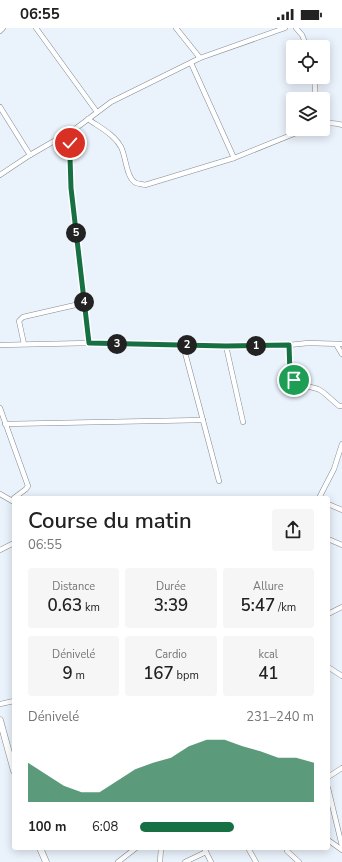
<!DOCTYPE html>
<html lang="fr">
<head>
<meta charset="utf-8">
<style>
	body { margin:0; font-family:"Nunito Sans",sans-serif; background:#f6f6f6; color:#222; height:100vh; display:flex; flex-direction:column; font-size:15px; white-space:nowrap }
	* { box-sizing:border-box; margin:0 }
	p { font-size:13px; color:#767676 }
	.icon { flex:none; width:22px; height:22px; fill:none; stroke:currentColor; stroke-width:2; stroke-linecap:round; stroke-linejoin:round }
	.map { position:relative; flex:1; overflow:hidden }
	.details { position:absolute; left:12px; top:468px; width:318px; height:354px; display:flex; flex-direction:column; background:#fff; border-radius:4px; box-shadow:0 2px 10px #0003 }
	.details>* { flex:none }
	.controls { position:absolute; left:286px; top:12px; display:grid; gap:8px }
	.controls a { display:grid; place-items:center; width:44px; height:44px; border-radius:4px; background:#fff; box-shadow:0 2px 10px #0003; font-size:20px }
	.pin { position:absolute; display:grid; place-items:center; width:34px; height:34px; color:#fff; margin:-17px; border:2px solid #fff; border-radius:50%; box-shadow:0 1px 4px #0007 }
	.km { position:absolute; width:20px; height:20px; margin:-10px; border-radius:50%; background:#222; color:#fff; font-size:11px; line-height:20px; text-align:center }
	.round { display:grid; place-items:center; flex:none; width:42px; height:42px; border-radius:4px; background:#f6f6f6 }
	.summary { display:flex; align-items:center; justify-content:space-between; height:68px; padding:0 16px }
	h1 { font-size:22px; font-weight:600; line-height:30px }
	.metrics { display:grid; grid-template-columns:repeat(3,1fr); gap:6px; height:68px; padding:4px 16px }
	.metrics div { display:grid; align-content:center; border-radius:4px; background:#f6f6f6; text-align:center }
	.metrics b { font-size:17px; font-weight:600 }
	.metrics small { font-size:11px; font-weight:400 }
	.metrics p { font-size:11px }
	.chart { height:112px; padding:8px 16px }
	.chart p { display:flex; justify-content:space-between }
	.chart svg { width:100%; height:72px; margin-top:4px; fill:#177043; opacity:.7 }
	ul { padding:0 16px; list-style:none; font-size:13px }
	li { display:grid; grid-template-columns:64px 48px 1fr; align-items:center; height:30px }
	li i { height:10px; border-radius:5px; background:#177043 }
	.status { display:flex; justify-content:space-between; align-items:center; height:28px; padding:0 20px; background:#fff; direction:ltr }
	.status svg { height:11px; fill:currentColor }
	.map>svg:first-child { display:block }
</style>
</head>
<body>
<div class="status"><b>06:55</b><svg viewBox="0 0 49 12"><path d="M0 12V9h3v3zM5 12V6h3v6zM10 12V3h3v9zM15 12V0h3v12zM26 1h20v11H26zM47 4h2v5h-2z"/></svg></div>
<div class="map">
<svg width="342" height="834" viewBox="0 0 342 834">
	<rect width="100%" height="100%" fill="#eaf2fc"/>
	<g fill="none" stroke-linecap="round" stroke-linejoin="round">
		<defs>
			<g id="street">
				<path d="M36,0l61,84"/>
				<path d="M176,0l24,30"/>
				<path d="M296,0l6,7 5,12"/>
				<path d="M0,3l3,-3"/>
				<path d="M191,35l43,95"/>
				<path d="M314,49l2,22"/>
				<path d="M0,79l30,48"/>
				<path d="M88,91c11,8 26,15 33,28 5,9 5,31 15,36 3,1 6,1 9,2l89,-27 72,-29"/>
				<path d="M323,96c6,-1 13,-2 19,1"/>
				<path d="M75,101c-11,26 -2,67 1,94 4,40 8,80 13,120"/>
				<path d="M0,147l30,-20 45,-26 36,-27 89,-44 85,-30"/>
				<path d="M24,316l-5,-23 4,-4 61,-14"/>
				<path d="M336,316l6,10"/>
				<path d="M0,317l89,-2 137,3 63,-1 19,-2 34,1"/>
				<path d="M183,317l36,136"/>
				<path d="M289,317l1,29 4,6 5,4 19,5 5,3 16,14h3"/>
				<path d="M226,318l17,76"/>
				<path d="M0,380l28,78 -2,3 -12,9"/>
				<path d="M5,396l198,-4"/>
				<path d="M0,466l14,8"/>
				<path d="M319,470l15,-29 8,-25"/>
				<path d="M328,476l14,6"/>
				<path d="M328,511l14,6"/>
				<path d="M0,522l14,-7"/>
				<path d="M328,586l14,-7"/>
				<path d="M328,639l14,9"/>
				<path d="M0,676l14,-3"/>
				<path d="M328,749l14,-9"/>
				<path d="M328,760l14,58"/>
				<path d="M328,812l14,10"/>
				<path d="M204,820l7,14"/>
				<path d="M248,820l8,14"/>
				<path d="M287,820v3l12,11"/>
				<path d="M118,834l18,-14"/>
				<path d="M160,834l1,-14"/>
				<path d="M185,834l21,-10"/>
			</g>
			<g id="secondary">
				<path d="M0,692l14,51"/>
				<path d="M40,820l6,14"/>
			</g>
		</defs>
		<!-- street casing -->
		<use href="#street" stroke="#838a92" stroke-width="5.5"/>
		<!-- secondary casing -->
		<use href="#secondary" stroke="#838a92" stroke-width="7"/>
		<!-- street -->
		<use href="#street" stroke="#fff" stroke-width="4.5"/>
		<!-- secondary -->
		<use href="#secondary" stroke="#fff" stroke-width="6"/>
	</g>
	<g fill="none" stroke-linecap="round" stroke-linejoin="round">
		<defs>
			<path id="route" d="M70,115v14l1,31 18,155 137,3 63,-1 1,29 4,6"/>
		</defs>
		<!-- route casing -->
		<use href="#route" stroke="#fff" stroke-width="8"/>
		<!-- route -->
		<use href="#route" stroke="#177043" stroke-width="5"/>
	</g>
</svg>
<div class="controls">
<a><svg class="icon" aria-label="locate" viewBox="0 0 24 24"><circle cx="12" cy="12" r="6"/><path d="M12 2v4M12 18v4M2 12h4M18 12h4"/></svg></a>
<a><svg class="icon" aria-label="layers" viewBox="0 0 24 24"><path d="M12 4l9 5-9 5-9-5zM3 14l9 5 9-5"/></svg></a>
</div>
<div class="pin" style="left:294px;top:352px;background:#1e9e55"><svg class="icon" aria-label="arrive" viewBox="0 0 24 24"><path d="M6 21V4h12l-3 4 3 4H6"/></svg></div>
<div class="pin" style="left:70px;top:115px;background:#d93025"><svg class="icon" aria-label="check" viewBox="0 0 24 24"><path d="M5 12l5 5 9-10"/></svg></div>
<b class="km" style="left:256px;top:318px">1</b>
<b class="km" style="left:187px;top:317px">2</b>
<b class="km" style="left:117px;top:316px">3</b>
<b class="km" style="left:84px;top:274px">4</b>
<b class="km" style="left:76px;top:205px">5</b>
<section class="details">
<div class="summary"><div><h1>Course du matin</h1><p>06:55</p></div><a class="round"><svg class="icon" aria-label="share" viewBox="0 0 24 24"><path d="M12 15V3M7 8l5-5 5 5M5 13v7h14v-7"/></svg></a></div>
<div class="metrics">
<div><p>Distance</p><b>0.63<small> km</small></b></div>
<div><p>Durée</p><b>3:39</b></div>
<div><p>Allure</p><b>5:47<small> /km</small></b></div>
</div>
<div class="metrics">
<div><p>Dénivelé</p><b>9<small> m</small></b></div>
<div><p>Cardio</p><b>167<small> bpm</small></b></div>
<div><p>kcal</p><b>41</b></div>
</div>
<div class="chart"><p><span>Dénivelé</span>231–240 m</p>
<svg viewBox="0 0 160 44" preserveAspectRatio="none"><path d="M0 44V20L10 27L20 34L30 38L40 38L50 31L60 24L70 20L80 17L90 10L100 6L110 6L120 10L130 13L140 17L150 17L160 20V44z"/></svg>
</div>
<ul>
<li><b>100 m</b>6:08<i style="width:54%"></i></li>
</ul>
</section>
</div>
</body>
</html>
